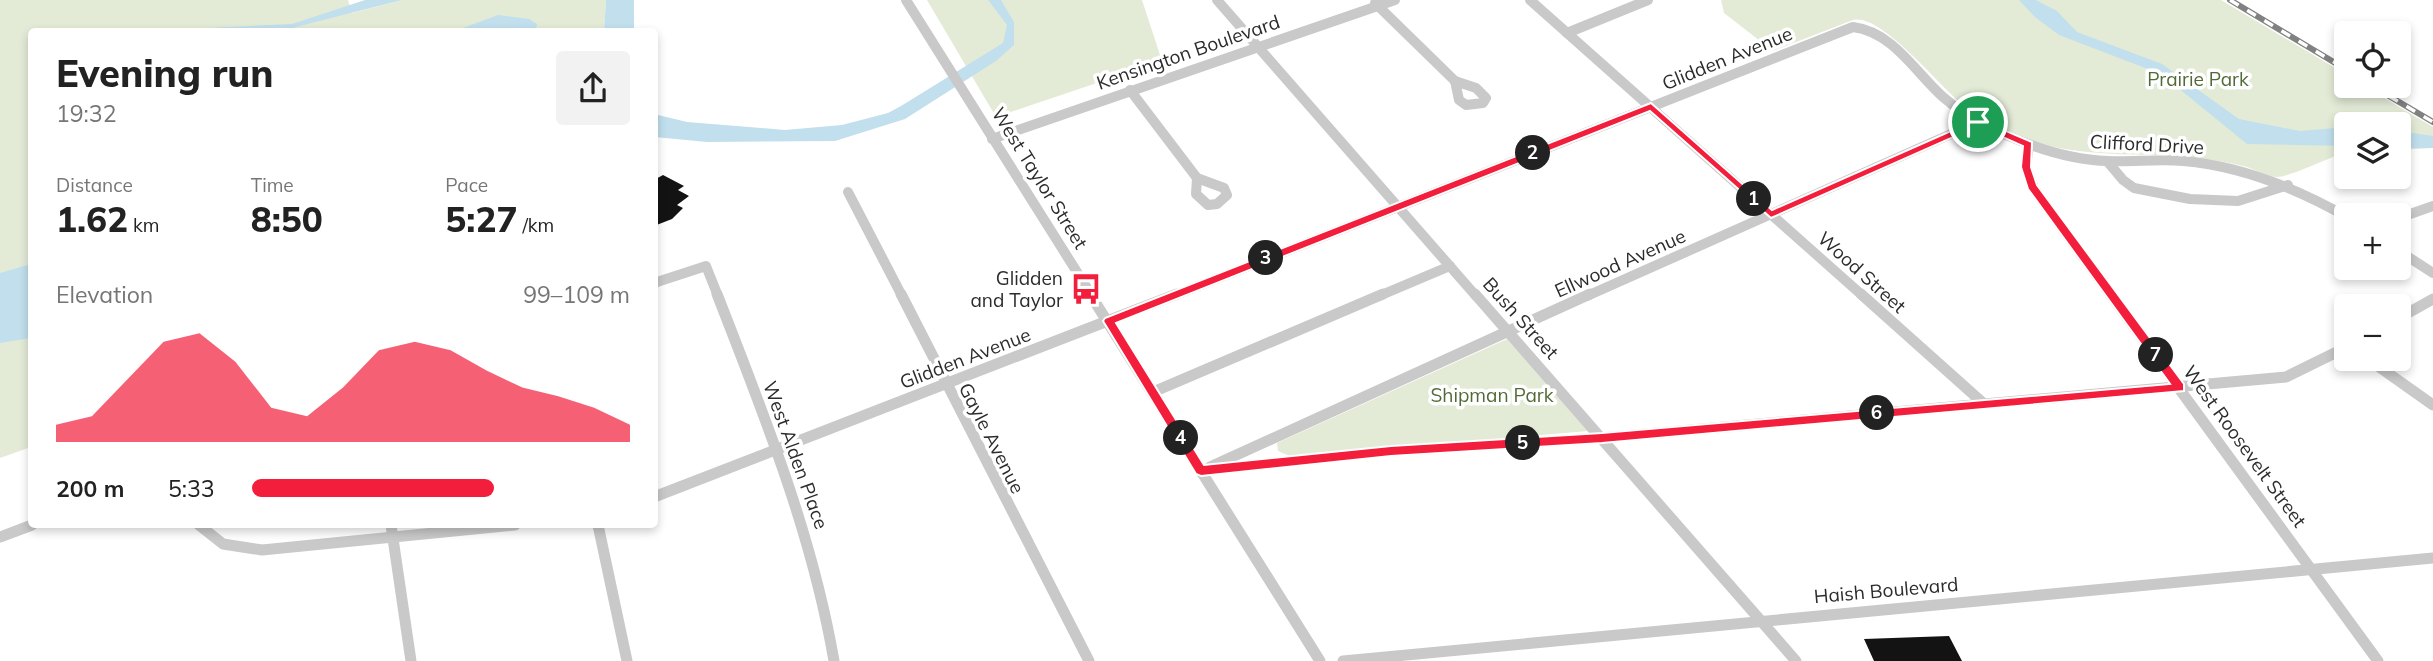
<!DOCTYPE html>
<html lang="en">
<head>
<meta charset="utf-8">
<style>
	body { margin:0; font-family:Mulish,sans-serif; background:#f2f2f2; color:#222; height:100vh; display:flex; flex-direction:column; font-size:26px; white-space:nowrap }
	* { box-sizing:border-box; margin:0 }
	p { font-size:23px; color:#767676 }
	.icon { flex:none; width:38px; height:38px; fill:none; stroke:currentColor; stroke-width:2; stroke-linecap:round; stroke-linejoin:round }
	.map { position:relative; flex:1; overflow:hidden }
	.drawer { position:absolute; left:28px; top:28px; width:630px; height:500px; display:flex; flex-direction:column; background:#fff; border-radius:7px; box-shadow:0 4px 10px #0003 }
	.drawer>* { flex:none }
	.controls { position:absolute; left:2334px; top:21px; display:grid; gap:14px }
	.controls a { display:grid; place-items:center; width:77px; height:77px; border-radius:7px; background:#fff; box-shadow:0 4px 10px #0003; font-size:35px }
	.pin { position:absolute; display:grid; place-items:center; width:60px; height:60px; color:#fff; margin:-30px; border:4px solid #fff; border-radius:50%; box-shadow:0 2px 7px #0007 }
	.km { position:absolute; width:35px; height:35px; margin:-18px; border-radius:50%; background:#222; color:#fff; font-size:19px; line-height:35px; text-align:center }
	.round { display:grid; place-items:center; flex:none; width:74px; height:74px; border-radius:7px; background:#f2f2f2 }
	.head { display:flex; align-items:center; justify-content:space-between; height:119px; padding:0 28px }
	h1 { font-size:38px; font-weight:800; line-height:52px }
	.stats { display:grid; grid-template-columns:repeat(3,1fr); gap:10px; height:119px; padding:7px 28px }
	.stats div { display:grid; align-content:center }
	.stats b { font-size:35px; font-weight:800 }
	.stats small { font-size:19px; font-weight:400 }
	.stats p { font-size:19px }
	.chart { height:196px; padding:14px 28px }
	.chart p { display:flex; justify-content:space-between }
	.chart svg { width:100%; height:126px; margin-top:7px; fill:#f21e3b; opacity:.7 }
	ul { padding:0 28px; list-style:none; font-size:23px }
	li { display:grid; grid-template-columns:112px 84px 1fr; align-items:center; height:52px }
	li i { height:18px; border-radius:9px; background:#f21e3b }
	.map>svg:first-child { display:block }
</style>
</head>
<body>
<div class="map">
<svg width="2433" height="661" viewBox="0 0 2433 661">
	<rect width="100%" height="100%" fill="#fff"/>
	<!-- green -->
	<g fill="#e3ebd7">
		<path d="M0,0h348l4,13 50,-13h204l-2,32h-572l-1,415 -31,11z"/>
		<path d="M927,0h215l20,61 -166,56z"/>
		<path d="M1721,0h500l126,75v11h17l69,41v21l-34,2v-26h-52v27c-13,5 -60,27 -70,26 -10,-1 -21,-7 -30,-10 -15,-4 -32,-7 -48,-9 -88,-8 -145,6 -226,-45 -28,-18 -89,-100 -120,-93l-80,31 -49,-38z"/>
		<path d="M1507,339l81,92 -296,26 -14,-6 -1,-8z"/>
	</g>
	<!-- water -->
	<g fill="#c1dfed">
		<path d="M365,0h37l-122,31h-138l150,-7z"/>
		<path d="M606,0h28v31h-30z"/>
		<path d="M988,0h13l13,22v23l-18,16 -91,58 -70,22 -128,1 -52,-5 -1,-23 33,8 98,8 57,-5 46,-12 13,-7 102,-63 4,-18z"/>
		<path d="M2019,0h17l21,11 20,21 85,32 77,55 61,12 47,-4v19l-100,-2 -86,-70 -102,-39 -24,-18z"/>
		<path d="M498,15l31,4 8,5 -1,6 -81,1z"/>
		<path d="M2399,131l34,5v12h-34z"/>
		<path d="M31,264v74l-31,5v-70z"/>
	</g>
	<!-- building -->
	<g fill="#131313">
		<path d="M663,175l21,11 -6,4 11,6 -12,9 6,3 -11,11 -18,7v-46z"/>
		<path d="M1949,636l13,25h-88l-10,-22z"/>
	</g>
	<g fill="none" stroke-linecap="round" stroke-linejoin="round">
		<!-- minor-far1 -->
		<g stroke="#c9c9c9" stroke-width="10">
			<path d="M906,0l186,296"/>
			<path d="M1217,0l259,296"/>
			<path d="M1530,0l333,296"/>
			<path d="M1375,3l80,78"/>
			<path d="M1567,33l81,-33"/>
			<path d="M1455,81l21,7 10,10 -3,5 -17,2 -7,-5z"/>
			<path d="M1130,90l67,88"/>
			<path d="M992,139l403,-139"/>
			<path d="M2029,145l-3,22 10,26 75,103"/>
			<path d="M2107,161l16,19 11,8 56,11 48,2 50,-16"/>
			<path d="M1197,178l27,10 3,7 -10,9 -9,1 -12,-11z"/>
			<path d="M848,192l54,104"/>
			<path d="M2399,218l34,-12"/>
			<path d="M2399,251l34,22"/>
			<path d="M654,283l52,-17 12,30"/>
			<path d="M1173,296l680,-269c40,5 62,45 90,70 19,17 40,29 63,38 32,14 67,25 102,26 25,1 50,-2 75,0 59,5 113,27 164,56"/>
			<path d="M1379,296l71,-30"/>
			<path d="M1587,296l391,-174"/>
		</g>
		<!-- minor -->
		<g stroke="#c9c9c9" stroke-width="11">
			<path d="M717,294c47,121 95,239 117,367"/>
			<path d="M901,294l188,367"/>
			<path d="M1090,294l230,367"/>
			<path d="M1475,294l321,367"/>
			<path d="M1861,294l122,109"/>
			<path d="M2110,294l268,367"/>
			<path d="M2399,318l34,-19"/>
			<path d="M2368,359l65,46"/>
			<path d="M1153,392l230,-98"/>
			<path d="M1210,467l380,-173"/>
			<path d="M1201,471l190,-20 211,-13 684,-61 61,-30"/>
			<path d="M654,497l523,-203"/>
			<path d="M199,525l24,19 39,6 253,-25"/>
			<path d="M391,525l20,136"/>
			<path d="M598,525l29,136"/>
			<path d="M0,537l32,-12"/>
			<path d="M1343,661l1090,-103"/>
		</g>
		<defs>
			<g id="rail">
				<path d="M2230,0l117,70"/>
				<path d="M2372,86l61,36"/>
			</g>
		</defs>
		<!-- rail casing -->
		<use href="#rail" stroke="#818181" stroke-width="6"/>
		<!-- rail -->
		<use href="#rail" stroke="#fff" stroke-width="3.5" stroke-dasharray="10" stroke-linecap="butt"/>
	</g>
	<!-- route -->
	<path fill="#f21e3b" stroke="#fff" stroke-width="2" fill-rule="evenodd" d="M1651,103l121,107 206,-91 54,23 -1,25 6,18 147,199v7l-582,52 -211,13 -190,20 -5,-2 -93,-153 2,-3zM1650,111l121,107 207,-92 45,20 -2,21 7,22 142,195 -568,49 -211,13 -187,19 -88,-142z"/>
	<!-- icons -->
	<defs>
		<symbol id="bus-bare" viewBox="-9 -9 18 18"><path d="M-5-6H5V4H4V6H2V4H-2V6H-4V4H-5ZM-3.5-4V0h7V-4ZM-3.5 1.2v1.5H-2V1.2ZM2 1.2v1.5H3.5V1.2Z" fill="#f21e3b" stroke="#fff" stroke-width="2.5" paint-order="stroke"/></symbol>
	</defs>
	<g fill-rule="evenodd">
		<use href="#bus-bare" x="1064" y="267" width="44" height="44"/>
	</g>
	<g text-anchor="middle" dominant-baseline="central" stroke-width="7" stroke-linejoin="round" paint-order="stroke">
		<!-- street labels -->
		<g font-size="19" fill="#2c2c2c" stroke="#fff">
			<text transform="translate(1188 52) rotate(-19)">Kensington Boulevard</text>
			<text transform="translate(1727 58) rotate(-22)">Glidden Avenue</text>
			<text transform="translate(2147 144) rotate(3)">Clifford Drive</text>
			<text transform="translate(1040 178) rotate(58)">West Taylor Street</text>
			<text transform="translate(1620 263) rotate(-24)">Ellwood Avenue</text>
			<text transform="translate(1862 272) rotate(42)">Wood Street</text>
			<text transform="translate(1521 318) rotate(48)">Bush Street</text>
			<text transform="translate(965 358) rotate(-21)">Glidden Avenue</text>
			<text transform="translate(992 438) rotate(63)">Gayle Avenue</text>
			<text transform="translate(2245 446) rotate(54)">West Roosevelt Street</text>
			<text transform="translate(796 455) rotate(70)">West Alden Place</text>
			<text transform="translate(1886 590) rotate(-5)">Haish Boulevard</text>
		</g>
		<!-- park labels -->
		<g font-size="19" fill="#526a36" stroke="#fff">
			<text x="2198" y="79">Prairie Park</text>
			<text x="1492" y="395">Shipman Park</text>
		</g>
		<!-- poi labels -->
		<g font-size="19" fill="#2c2c2c" stroke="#fff" text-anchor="end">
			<text x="1063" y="278">Glidden<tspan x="1063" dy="22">and Taylor</tspan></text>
		</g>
	</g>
</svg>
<div class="controls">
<a><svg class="icon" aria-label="locate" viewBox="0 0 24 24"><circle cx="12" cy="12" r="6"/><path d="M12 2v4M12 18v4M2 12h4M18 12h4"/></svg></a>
<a><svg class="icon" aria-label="layers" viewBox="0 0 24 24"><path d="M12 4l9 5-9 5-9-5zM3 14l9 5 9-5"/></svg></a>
<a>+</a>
<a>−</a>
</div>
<div class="pin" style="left:1978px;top:122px;background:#1e9e55"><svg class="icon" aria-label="arrive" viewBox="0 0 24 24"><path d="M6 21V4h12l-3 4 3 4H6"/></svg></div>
<b class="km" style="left:1754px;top:199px">1</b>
<b class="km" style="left:1533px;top:153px">2</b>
<b class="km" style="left:1266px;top:258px">3</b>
<b class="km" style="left:1181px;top:438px">4</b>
<b class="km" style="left:1523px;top:443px">5</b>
<b class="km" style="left:1877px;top:413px">6</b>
<b class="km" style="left:2156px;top:355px">7</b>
<section class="drawer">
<div class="head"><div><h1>Evening run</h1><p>19:32</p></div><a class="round"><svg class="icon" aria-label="share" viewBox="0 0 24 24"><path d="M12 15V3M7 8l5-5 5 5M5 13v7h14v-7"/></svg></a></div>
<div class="stats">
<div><p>Distance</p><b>1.62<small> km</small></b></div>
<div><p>Time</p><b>8:50</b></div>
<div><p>Pace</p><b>5:27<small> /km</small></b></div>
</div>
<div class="chart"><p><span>Elevation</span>99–109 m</p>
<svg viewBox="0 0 160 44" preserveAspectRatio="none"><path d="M0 44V38L10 35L20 22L30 9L40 6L50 16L60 32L70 35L80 25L90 12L100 9L110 12L120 19L130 25L140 28L150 32L160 38V44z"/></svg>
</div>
<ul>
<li><b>200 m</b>5:33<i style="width:64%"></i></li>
</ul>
</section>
</div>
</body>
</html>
